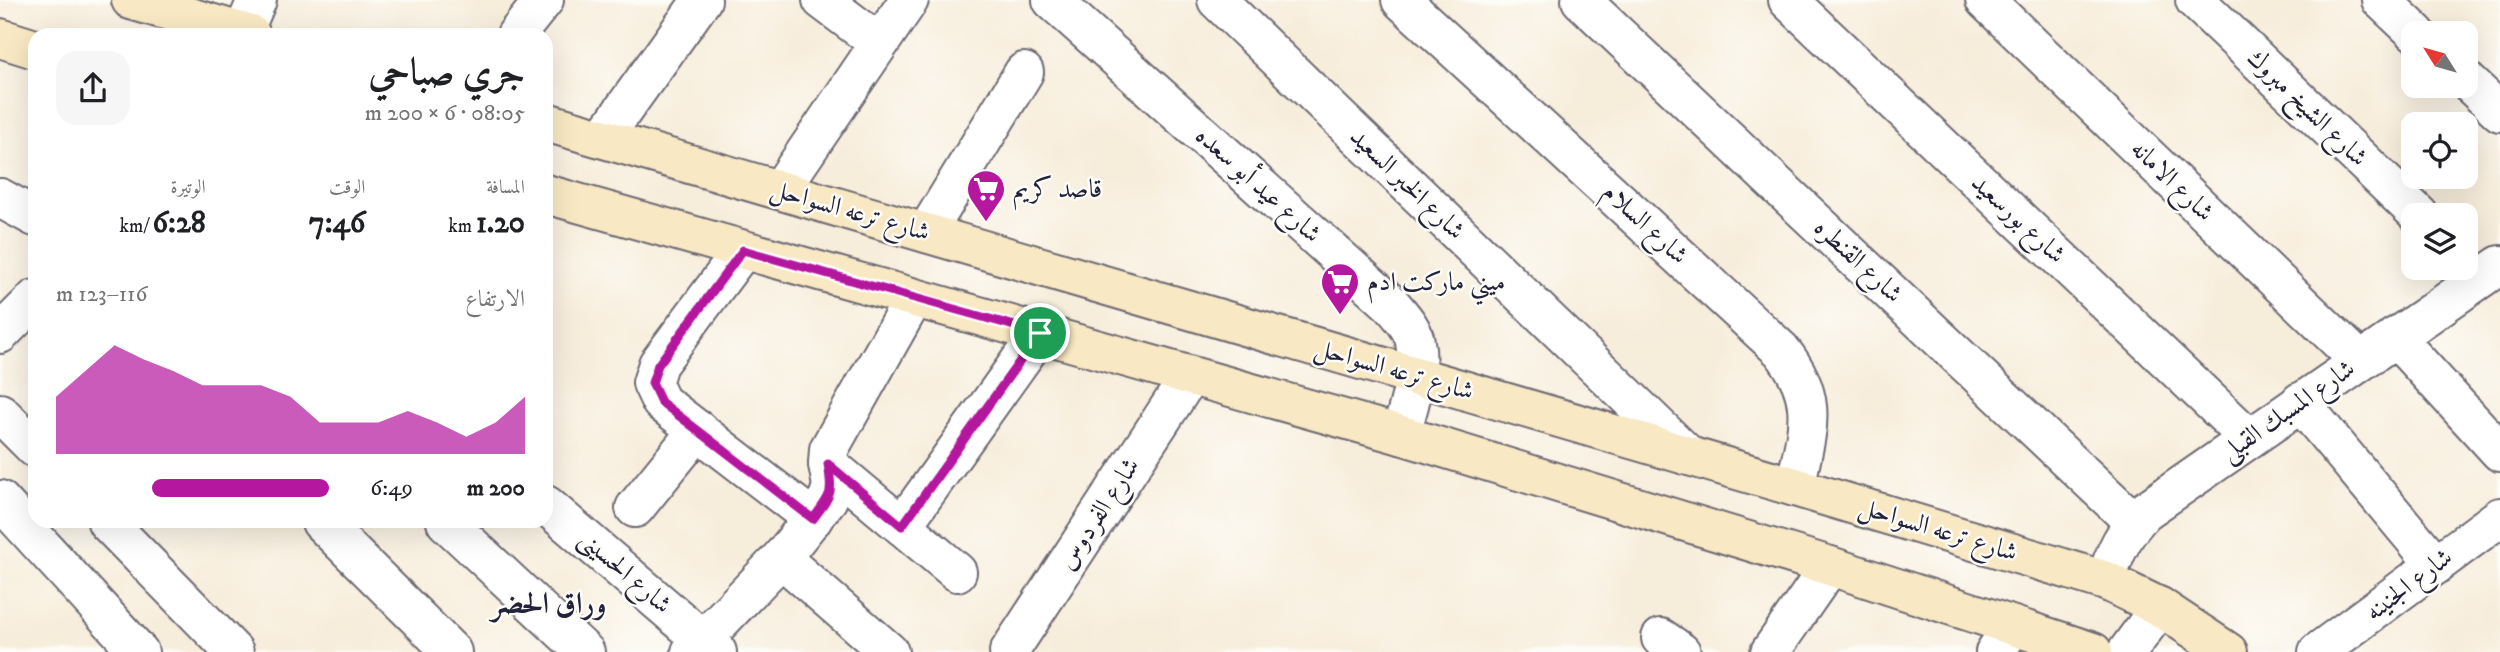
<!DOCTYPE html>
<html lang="ar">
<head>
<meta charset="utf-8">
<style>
	body { margin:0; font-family:"IM FELL DW Pica",Amiri,serif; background:#f6f6f6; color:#202124; direction:rtl; height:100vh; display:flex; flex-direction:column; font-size:26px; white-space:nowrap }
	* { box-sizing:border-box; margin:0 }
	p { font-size:23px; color:#757577 }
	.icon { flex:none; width:38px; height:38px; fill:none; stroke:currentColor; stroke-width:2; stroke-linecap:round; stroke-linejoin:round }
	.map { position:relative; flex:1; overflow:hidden; direction:ltr }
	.details { position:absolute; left:28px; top:28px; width:525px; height:500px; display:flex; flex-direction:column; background:#fff; border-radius:21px; box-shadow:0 7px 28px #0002; direction:rtl }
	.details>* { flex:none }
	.needle { width:46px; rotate:307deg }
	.controls { position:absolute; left:2401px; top:21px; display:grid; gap:14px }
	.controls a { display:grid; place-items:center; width:77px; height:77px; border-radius:14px; background:#fff; box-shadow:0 7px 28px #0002; font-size:35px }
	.pin { position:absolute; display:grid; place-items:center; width:60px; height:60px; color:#fff; margin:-30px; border:4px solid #fff; border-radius:50%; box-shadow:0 2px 7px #0007 }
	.round { display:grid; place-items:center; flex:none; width:74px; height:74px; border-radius:21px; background:#f6f6f6 }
	.overview { display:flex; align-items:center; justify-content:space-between; height:119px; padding:0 28px }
	h1 { font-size:38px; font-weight:800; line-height:52px }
	.stats { display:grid; grid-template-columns:repeat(3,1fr); gap:10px; height:119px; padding:7px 28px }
	.stats div { display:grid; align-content:center }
	.stats b { font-size:30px; font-weight:800 }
	.stats small { font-size:19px; font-weight:400 }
	.stats p { font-size:19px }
	.chart { height:196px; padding:14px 28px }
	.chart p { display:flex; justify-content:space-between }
	.chart svg { width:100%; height:126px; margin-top:7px; fill:#b5179e; opacity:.7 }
	ul { padding:0 28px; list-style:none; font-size:23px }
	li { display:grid; grid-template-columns:112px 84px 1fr; align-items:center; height:52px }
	li i { height:18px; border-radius:9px; background:#b5179e }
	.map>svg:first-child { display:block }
</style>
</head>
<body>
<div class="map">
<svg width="2500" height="652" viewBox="0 0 2500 652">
	<rect width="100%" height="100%" fill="#fdfcf7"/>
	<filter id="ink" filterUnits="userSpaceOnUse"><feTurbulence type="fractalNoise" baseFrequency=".0143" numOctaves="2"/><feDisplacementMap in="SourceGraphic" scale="14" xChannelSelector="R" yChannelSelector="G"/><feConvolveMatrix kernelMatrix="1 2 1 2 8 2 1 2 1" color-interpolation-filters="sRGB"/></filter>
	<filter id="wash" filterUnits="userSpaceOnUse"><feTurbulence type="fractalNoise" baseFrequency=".00686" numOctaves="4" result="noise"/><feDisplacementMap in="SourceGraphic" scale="28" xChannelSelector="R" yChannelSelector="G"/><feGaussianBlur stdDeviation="1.57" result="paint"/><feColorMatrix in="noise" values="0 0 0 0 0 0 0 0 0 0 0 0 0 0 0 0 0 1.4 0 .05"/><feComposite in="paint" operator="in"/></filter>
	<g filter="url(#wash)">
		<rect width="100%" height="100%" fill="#f7eddb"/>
	</g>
	<g filter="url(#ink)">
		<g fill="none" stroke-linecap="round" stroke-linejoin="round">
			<defs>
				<g id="minor">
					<path d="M822,0l57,43"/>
					<path d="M1052,0l340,305c9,11 21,23 23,37 6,30 -7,64 -14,93"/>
					<path d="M1217,0l472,456"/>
					<path d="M1401,0l380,350c40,50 26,80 14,137"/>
					<path d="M1581,0l553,522"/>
					<path d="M1788,0l461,438"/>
					<path d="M1985,0l375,361"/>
					<path d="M2195,0l224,215"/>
					<path d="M2381,0l35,33"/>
					<path d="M242,35l15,-35"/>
					<path d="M516,35l28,-35"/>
					<path d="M2466,80l34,32"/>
					<path d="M603,138l99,-138"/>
					<path d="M780,190l129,-190"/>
					<path d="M0,198l35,19"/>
					<path d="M926,233l98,-161"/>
					<path d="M743,250l-85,114 -6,19 9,19 152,117"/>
					<path d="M0,334l35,-35"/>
					<path d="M2395,337l105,115"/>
					<path d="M2300,402l136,163"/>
					<path d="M0,413l35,35"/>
					<path d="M828,464l129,108"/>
					<path d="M0,500l139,152"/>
					<path d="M546,505l171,147"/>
					<path d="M635,508l63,-78"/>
					<path d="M107,522l127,130"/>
					<path d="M321,522l131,130"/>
					<path d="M446,522l139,130"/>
					<path d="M902,526l138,-193"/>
					<path d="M781,558l108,94"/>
					<path d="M2106,581c8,-28 18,-49 39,-70l355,-246"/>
					<path d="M1661,638l20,14"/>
					<path d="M691,652l90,-94 47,-59 4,-13 -4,-22 1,-15 85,-151"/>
					<path d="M1009,652l181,-276"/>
					<path d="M1770,652l60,-86"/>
					<path d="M1995,652l18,-26"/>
					<path d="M2127,652l33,-45"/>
					<path d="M2318,652l182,-135"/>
				</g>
				<g id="secondary">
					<path d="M131,0l120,35"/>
					<path d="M0,38l35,11"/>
					<path d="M546,122l1249,365 311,94 54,26 68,45"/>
					<path d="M546,194l855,241 429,131 263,86"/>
				</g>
			</defs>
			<!-- minor casing -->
			<use href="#minor" stroke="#6d6973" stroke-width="42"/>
			<!-- secondary casing -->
			<use href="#secondary" stroke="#6d6973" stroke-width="42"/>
			<!-- minor -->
			<use href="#minor" stroke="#fff" stroke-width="38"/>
			<!-- secondary -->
			<use href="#secondary" stroke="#f8e8c3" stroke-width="38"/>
		</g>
	</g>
	<g fill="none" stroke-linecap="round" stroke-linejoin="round" filter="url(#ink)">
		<defs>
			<path id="route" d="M743,250l297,83 -138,193 -74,-62c5,30 4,30 -15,55l-152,-117 -9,-19 6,-18z"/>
		</defs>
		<!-- route casing -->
		<use href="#route" stroke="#fff" stroke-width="14"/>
		<!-- route -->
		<use href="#route" stroke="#b5179e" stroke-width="9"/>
	</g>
	<!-- icons -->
	<defs>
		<symbol id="supermarket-pin" viewBox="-11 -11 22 30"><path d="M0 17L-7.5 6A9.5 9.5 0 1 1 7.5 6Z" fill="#b5179e" stroke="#fdfcf7"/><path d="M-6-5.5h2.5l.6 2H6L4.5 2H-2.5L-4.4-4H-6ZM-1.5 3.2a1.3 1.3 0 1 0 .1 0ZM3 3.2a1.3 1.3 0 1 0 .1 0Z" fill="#fff"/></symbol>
	</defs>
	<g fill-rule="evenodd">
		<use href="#supermarket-pin" x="964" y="167" width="44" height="60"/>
		<use href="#supermarket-pin" x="1318" y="260" width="44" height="60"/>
	</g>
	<g text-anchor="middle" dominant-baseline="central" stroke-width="5" stroke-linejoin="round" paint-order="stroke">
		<!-- street labels -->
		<g font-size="26" fill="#22223b" stroke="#fdfcf7">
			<text transform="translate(2307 108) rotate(44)">شارع الشيخ مبروك</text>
			<text transform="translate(2172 181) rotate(44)">شارع الامانه</text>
			<text transform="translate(1407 184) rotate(44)">شارع الخبر السعيد</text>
			<text transform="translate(1258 185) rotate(42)">شارع عيد أبو سعده</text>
			<text transform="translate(850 211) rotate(16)">شارع ترعه السواحل</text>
			<text transform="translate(2018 219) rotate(43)">شارع بورسعيد</text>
			<text transform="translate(1645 224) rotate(43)">شارع السلام</text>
			<text transform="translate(1858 261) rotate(43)">شارع القنطره</text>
			<text transform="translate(1394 370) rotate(16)">شارع ترعه السواحل</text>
			<text transform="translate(2288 411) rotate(-35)">شارع المسبك القبلى</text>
			<text transform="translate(1099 514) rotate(-57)">شارع الفردوس</text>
			<text transform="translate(1938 530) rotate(17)">شارع ترعه السواحل</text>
			<text transform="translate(625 572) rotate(41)">شارع الحسينى</text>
			<text transform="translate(2409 585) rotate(-37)">شارع الجنينه</text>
		</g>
		<!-- poi labels -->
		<g font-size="26" fill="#22223b" stroke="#fdfcf7" text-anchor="start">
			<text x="1013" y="189">قاصد كريم</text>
			<text x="1367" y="282">ميني ماركت ادم</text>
		</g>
		<!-- quarter labels -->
		<g font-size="30" font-weight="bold" fill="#22223b" stroke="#fdfcf7">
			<text x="549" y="604">وراق الحضر</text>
		</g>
	</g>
</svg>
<div class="controls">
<a><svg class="needle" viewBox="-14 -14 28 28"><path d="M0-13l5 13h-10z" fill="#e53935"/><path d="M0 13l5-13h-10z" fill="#757577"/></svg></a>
<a><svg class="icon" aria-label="locate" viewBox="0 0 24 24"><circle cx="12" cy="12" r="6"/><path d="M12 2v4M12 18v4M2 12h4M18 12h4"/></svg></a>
<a><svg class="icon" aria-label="layers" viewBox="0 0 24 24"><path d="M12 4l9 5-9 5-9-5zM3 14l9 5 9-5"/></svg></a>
</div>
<div class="pin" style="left:1040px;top:333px;background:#1e9e55"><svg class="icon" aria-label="arrive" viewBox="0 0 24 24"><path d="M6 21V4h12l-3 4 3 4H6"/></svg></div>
<section class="details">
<div class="overview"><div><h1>جري صباحي</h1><p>08:05 · 6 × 200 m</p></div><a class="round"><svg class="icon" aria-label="share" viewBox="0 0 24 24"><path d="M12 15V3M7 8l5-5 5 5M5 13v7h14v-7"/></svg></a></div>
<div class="stats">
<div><p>المسافة</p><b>1.20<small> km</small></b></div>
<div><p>الوقت</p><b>7:46</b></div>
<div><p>الوتيرة</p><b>6:28<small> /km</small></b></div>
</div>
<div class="chart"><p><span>الارتفاع</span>116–123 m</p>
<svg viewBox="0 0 160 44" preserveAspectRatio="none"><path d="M0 44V24L10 15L20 6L30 11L40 15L50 20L60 20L70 20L80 24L90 33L100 33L110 33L120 29L130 33L140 38L150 33L160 24V44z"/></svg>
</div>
<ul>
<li><b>200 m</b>6:49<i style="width:65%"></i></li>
</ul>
</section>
</div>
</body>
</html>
